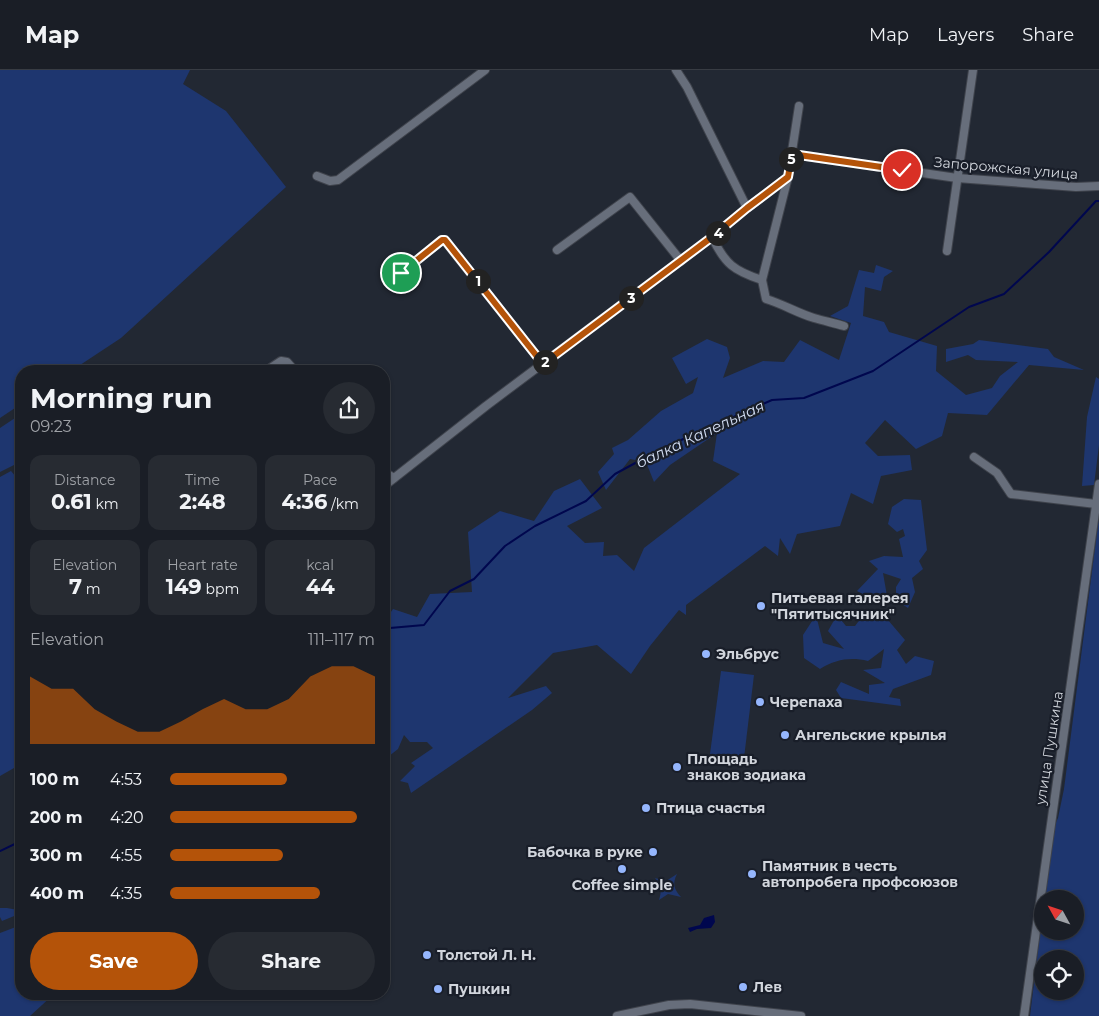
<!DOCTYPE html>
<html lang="en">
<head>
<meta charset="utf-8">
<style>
	body { margin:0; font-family:Montserrat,sans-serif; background:#272b32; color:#f1f3f6; height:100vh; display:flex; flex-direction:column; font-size:19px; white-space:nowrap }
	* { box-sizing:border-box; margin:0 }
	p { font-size:16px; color:#9fa2a7 }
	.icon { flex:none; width:28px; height:28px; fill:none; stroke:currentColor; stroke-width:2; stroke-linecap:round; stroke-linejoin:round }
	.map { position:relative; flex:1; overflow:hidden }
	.panel { position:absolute; left:15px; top:295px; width:375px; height:635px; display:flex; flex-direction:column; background:#1a1e26; border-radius:20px; box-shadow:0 1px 4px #0004,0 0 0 1px #383c43 }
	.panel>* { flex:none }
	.needle { width:32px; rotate:310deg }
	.buttons { position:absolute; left:1034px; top:820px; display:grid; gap:10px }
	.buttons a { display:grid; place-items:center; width:50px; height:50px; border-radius:50%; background:#1a1e26; box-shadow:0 1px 4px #0004,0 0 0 1px #383c43; font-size:25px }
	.pin { position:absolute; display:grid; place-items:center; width:42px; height:42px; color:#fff; margin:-21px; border:2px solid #fff; border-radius:50%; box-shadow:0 1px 5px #0007 }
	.km { position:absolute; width:25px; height:25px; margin:-12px; border-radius:50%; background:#222; color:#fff; font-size:14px; line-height:25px; text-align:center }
	.round { display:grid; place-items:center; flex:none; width:52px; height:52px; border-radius:26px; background:#272b32 }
	.headline { display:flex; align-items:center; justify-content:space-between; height:85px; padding:0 15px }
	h1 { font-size:28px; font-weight:700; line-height:38px }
	.figures { display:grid; grid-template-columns:repeat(3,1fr); gap:8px; height:85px; padding:5px 15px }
	.figures div { display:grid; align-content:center; border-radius:12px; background:#272b32; text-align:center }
	.figures b { font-size:21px; font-weight:700 }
	.figures small { font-size:14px; font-weight:400 }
	.figures p { font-size:14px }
	.chart { height:140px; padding:10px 15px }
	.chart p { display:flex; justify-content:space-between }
	.chart svg { width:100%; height:90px; margin-top:5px; fill:#b45309; opacity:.7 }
	.button { display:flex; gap:10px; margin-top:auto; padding:10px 15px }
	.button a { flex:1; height:58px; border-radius:30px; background:#b45309; color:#fff; font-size:20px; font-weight:700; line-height:58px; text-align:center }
	.button a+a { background:#272b32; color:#f1f3f6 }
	ul { padding:0 15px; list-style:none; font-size:16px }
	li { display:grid; grid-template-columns:80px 60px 1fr; align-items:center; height:38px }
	li i { height:12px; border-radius:6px; background:#b45309 }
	header { display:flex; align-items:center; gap:30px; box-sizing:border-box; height:70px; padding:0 25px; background:#1a1e26; border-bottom:1px solid #383c43 }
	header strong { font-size:24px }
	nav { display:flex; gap:28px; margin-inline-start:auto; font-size:18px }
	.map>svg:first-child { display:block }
</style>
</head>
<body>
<header>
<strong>Map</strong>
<nav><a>Map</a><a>Layers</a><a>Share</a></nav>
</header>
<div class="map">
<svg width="1099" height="946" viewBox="0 0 1099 946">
	<rect width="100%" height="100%" fill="#222833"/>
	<!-- green -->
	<g fill="#1e366f" fill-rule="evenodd">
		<path d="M0,0h190l-7,14 43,27 60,76 -165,151 -50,33h-50v33l-21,14z"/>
		<path d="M876,195l17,6 -9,6 -3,14 -16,-4 -2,29 21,6 5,10 48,14 -1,25 30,24 26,-7 8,-12 18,-14 -42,-2 -8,-5 -22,7v-13l27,-5 6,-4 69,9 6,8 30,13 -55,-5 -42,50 -39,-2 -6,23 -26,13 -31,-29 -20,23 13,13 32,-1 2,15 -31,6 -8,28 -22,-11 -11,33 -43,8 -7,20 -10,-16 -2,18 -13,-10 -79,59v10l-7,-5 -29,36 -19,28 -34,-29 -44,8 -45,45 38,-12 6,7 -20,17 -121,83 -3,-10 -8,-2 15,-15 -4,-3 22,-15 -6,-6h-17l-6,-7 -6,14 -14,11v-82l6,-1 -6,-6v-49l9,-13 24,8 13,-23 42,-2 -4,-60 32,-21 34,10 20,-30 26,-12 22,29 -35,18 18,17 19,-1 -1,14 14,-1 17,16 10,-23 96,-74 -27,-13 4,-28 -47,32 -16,17 -8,-20 -16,-3 -24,31 -8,-18 16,-18 -2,-6 16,-8 33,-29 32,-18 5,-16 -12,7 -14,-26 35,-19 20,8 3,11 -7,20 40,-17 21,1 16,-22 39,20 12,-37 -21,-7 18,-10 11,-36 15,3z"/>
		<path d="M1096,307l3,2v66l-5,40 -12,1 5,-69z"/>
		<path d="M21,344v54l-3,-5 -18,9v-44z"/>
		<path d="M11,401l10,12v281l-21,12v-299z"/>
		<path d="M904,429l17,1 6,50 -8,11 4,8 -11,9 3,14 -7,16 -12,-8v-13l5,-8 -18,-6 4,23 -3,9 -27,-14 21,-22 -9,-8 15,-5 19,1 -4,-18 6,-3 -2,-7 -6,3 -9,-8 4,-17z"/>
		<path d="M1099,447v499h-69l12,-99v14h33v-32h-30l9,-72 4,-9 6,-29zM1042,889h33v32h-33z"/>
		<path d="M882,543l23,27 -8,10 9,14 9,-8 19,5 -3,14 -38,14 -4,8 11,2 1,7 -60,-8 -5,-8 5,-8 28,12v-9l16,-2 -22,-13 18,-2 3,-19 -16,12c-17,-4 -32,-2 -48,8l-16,-11 -1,-23 13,-20 7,28 21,6 -16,-18 9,-16 9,11h9l9,-12z"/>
		<path d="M721,601l33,4 -10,83 -34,-4z"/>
		<path d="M677,804c-5,10 -3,15 4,23l-13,-3 -9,6c3,-9 2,-14 -4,-22l11,3z"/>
		<path d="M0,838h7l11,2 1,4 -17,7 -2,-4z"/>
		<path d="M21,855v69h33l-24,22h-30v-83z"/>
	</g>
	<!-- water -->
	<path fill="#00074e" d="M714,845l1,7 -4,6 -14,1 -7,3 -2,-4 12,-3 4,-7z"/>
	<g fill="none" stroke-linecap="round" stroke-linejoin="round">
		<!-- stream -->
		<g stroke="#00074e" stroke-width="2">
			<path d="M384,562l6,-4 34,-3 26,-34 24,-12 31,-33 30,-20 51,-25 29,-27 48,-26 109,-48 32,-2 69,-27 96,-64 35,-13 45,-42 47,-51h3"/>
			<path d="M0,781l21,-10"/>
		</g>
		<defs>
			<g id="minor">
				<path d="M676,0l11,17 60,121"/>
				<path d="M792,84l165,24 119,9 23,-1"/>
				<path d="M317,106l13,5 8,-1 147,-110"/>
				<path d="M712,167c13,27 22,34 50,43l4,19c17,5 31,14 48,19 10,3 20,5 30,8"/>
				<path d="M557,180l73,-53 51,64"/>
				<path d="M947,181l26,-181"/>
				<path d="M401,203l41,-33 3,1 98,123"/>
				<path d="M762,210l26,-103 11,-71"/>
				<path d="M266,301l15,-10 6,1 8,9"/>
				<path d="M974,387l23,16 14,21 85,10"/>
				<path d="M384,402l10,6"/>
				<path d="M384,416l102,-80 226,-169 35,-29 41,-31"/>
				<path d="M617,946l52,-11 21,-1 111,12"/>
				<path d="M1024,946l75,-532"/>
			</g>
		</defs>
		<!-- minor casing -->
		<use href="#minor" stroke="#3f434c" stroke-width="10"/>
		<!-- minor -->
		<use href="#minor" stroke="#676e7b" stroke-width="8"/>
	</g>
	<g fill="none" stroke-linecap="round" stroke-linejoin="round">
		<defs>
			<path id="route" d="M401,203l41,-33h3l98,124 169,-127 35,-29 41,-31 4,-23 110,16"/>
		</defs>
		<!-- route casing -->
		<use href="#route" stroke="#fff" stroke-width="10"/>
		<!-- route -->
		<use href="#route" stroke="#b45309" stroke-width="6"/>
	</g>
	<!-- markers -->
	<g fill="#95b6fd" stroke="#191e29" stroke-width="2">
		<circle cx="761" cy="536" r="5"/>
		<circle cx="706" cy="584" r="5"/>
		<circle cx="760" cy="632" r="5"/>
		<circle cx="785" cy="665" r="5"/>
		<circle cx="677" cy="697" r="5"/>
		<circle cx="646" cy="738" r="5"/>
		<circle cx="653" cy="782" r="5"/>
		<circle cx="622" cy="799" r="5"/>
		<circle cx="752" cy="804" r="5"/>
		<circle cx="427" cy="885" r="5"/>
		<circle cx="743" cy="917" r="5"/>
		<circle cx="438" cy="919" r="5"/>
	</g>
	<g text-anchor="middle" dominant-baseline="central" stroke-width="4.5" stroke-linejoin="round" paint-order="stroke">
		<!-- street labels -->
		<g font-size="14" fill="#d1d5dc" stroke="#191e29">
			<text transform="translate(1006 98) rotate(5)">Запорожская улица</text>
			<text transform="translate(1049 678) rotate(-81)">улица Пушкина</text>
		</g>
		<!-- poi labels -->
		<g font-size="14" font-weight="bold" fill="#d1d5dc" stroke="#191e29" text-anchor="start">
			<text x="771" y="528">Питьевая галерея<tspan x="771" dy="16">"Пятитысячник"</tspan></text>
			<text x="716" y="584">Эльбрус</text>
			<text x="770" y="632">Черепаха</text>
			<text x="795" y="665">Ангельские крылья</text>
			<text x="687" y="689">Площадь<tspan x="687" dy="16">знаков зодиака</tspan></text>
			<text x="656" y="738">Птица счастья</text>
			<text x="643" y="782" text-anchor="end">Бабочка в руке</text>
			<text x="762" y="796">Памятник в честь<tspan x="762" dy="16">автопробега профсоюзов</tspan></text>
			<text x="622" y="815" text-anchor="middle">Coffee simple</text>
			<text x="437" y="885">Толстой Л. Н.</text>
			<text x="753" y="917">Лев</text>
			<text x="448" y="919">Пушкин</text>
		</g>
		<!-- water labels -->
		<g font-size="15" font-style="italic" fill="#d5e0f5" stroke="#191e29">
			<text transform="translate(700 364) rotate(-25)">балка Капельная</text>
		</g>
	</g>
</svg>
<div class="buttons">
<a><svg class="needle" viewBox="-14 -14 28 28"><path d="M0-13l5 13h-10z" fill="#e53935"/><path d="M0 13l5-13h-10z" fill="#9fa2a7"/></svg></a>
<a><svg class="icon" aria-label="locate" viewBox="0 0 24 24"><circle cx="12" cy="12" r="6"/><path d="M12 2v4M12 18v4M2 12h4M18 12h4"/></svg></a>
</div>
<div class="pin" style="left:401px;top:203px;background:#1e9e55"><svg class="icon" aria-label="arrive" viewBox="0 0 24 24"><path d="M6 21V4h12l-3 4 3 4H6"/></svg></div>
<div class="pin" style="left:902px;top:100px;background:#d93025"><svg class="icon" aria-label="check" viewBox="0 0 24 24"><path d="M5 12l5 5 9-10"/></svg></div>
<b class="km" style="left:478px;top:211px">1</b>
<b class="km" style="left:545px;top:292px">2</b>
<b class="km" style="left:631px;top:228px">3</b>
<b class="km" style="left:718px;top:163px">4</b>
<b class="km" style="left:791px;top:89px">5</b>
<section class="panel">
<div class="headline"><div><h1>Morning run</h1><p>09:23</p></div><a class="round"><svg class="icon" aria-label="share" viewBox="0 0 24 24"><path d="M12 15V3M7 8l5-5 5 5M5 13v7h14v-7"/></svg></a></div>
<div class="figures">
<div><p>Distance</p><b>0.61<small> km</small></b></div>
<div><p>Time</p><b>2:48</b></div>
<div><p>Pace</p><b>4:36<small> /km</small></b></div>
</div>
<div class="figures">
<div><p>Elevation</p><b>7<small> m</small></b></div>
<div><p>Heart rate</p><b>149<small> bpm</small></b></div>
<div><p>kcal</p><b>44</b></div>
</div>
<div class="chart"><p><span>Elevation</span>111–117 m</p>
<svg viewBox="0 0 160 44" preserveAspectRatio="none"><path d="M0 44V11L10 17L20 17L30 27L40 33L50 38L60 38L70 33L80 27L90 22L100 27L110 27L120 22L130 11L140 6L150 6L160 11V44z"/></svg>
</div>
<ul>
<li><b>100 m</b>4:53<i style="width:57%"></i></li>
<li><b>200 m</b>4:20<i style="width:91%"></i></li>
<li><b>300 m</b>4:55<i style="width:55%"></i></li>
<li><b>400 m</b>4:35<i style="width:73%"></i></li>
</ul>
<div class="button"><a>Save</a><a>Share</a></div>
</section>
</div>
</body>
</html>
